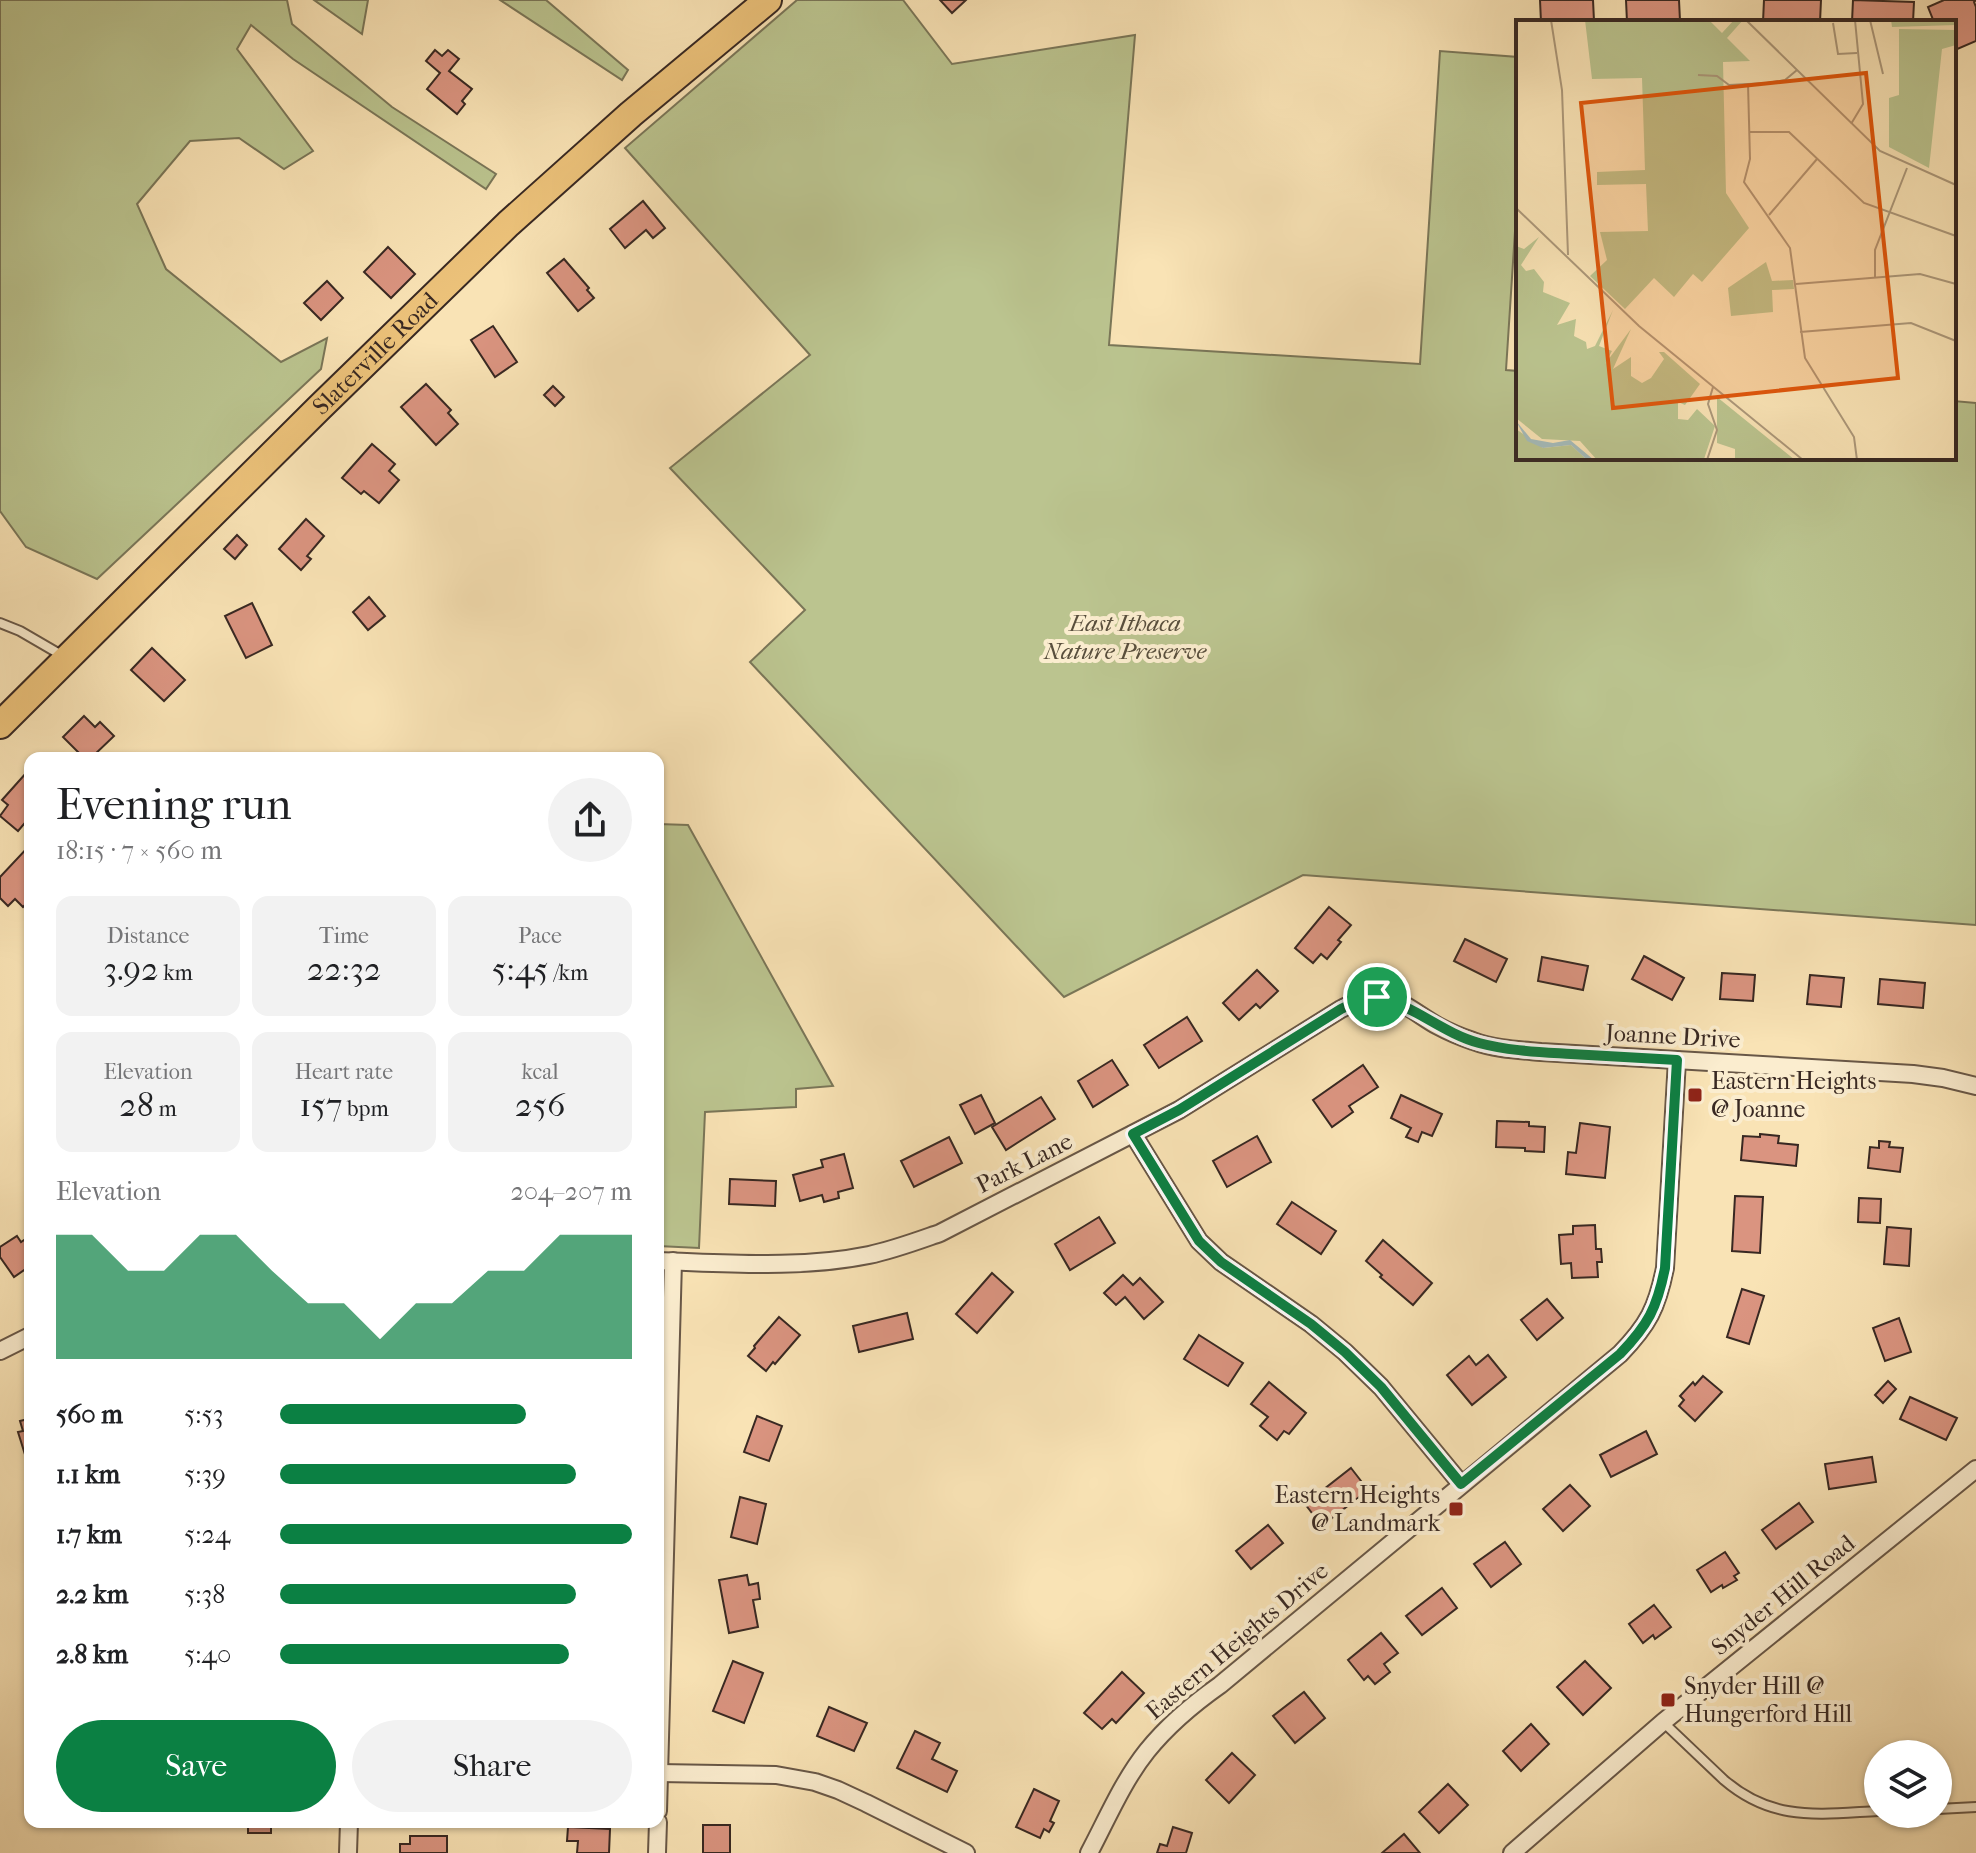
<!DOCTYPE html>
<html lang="en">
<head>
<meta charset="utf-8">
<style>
	body { margin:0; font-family:"IM FELL French Canon",serif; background:#f2f2f2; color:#202124; height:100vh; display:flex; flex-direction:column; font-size:30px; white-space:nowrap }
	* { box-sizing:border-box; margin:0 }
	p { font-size:26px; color:#757577 }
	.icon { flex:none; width:44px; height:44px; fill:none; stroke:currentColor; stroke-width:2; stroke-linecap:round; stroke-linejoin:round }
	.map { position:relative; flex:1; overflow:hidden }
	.drawer { position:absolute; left:24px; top:752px; width:640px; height:1076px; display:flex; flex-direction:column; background:#fff; border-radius:16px; box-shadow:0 2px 6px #0004 }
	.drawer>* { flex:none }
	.buttons { position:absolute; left:1864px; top:1740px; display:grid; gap:16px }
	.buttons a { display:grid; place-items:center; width:88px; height:88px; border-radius:50%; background:#fff; box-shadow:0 2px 6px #0004; font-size:40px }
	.pin { position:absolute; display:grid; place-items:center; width:68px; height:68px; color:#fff; margin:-34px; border:4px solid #fff; border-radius:50%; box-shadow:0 2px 8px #0007 }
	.round { display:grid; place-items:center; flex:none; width:84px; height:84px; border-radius:42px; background:#f2f2f2 }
	.head { display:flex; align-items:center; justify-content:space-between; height:136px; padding:0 32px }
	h1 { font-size:44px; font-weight:600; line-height:60px }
	.stats { display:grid; grid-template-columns:repeat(3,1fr); gap:12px; height:136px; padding:8px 32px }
	.stats div { display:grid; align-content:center; border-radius:16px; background:#f2f2f2; text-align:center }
	.stats b { font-size:34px; font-weight:600 }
	.stats small { font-size:22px; font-weight:400 }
	.stats p { font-size:22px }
	.chart { height:224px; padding:16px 32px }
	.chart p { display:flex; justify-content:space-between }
	.chart svg { width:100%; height:144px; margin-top:8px; fill:#0b8043; opacity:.7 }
	.action { display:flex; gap:16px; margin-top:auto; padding:16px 32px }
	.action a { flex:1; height:92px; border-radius:48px; background:#0b8043; color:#fff; font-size:32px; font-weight:600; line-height:92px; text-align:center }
	.action a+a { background:#f2f2f2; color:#202124 }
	ul { padding:0 32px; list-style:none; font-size:26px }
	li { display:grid; grid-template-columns:128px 96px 1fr; align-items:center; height:60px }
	li i { height:20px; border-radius:10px; background:#0b8043 }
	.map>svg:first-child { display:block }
</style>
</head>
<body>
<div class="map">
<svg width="1976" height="1853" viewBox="0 0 1976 1853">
	<rect width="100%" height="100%" fill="#f9e3b5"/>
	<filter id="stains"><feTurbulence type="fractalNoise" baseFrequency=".0025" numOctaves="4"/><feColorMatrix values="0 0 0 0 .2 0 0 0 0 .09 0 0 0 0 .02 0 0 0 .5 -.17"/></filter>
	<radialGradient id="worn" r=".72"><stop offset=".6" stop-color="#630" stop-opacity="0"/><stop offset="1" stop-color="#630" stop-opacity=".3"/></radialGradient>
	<!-- green -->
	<g fill="#bbc48f" stroke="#7a7658" stroke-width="2">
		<path d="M0,0h287l5,24 100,83 104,67 -10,15 -193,-130 -42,-34 -14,24 76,102 -29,18 -45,-31 -49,3 -53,63 29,65 115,93 46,-24 -6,31 -224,210 -71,-32 -26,-36z"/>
		<path d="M314,0h54l-6,34z"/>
		<path d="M500,0h46l82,70 -6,10z"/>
		<path d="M797,0h106l49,64 183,-29 -26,310 311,19 20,-313 78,6v128l-12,185 12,1v87h436v-57l22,2v522l-673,-50 -239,122 -314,-335 55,-52 -135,-142 140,-113 -185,-207z"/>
		<path d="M658,824l30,1 145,261 -37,3v18l-91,5 -6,136 -41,-2z"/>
	</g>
	<!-- building -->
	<g fill="#da9480" stroke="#382822" stroke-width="2">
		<path d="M940,0h26l-14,13z"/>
		<path d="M1540,0h53l1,21 -53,1z"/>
		<path d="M1626,0h53l1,21 -53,1z"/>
		<path d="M1764,0h57l-1,22h-57z"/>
		<path d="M1853,0l61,2 -1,20h-61z"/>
		<path d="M1944,0h32l-2,2 2,5v34l-21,9 -1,-28h-20l-6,-15z"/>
		<path d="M435,50l7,6 6,-6 11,9 -10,12 23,18 -10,12 3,3 -8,10 -30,-25 13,-16 -14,-12z"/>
		<path d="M643,201l22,27 -12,10 -7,-8 -21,18 -15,-19z"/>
		<path d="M388,247l27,27 -24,24 -27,-26z"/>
		<path d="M564,259l25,29 -2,2 7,8 -16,13 -31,-38z"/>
		<path d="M327,281l16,17 -22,22 -17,-17z"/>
		<path d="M493,326l24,36 -22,15 -24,-37z"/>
		<path d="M426,384l25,26 -3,3 10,11 -22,21 -35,-38z"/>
		<path d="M553,386l11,11 -9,9 -11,-11z"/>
		<path d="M372,444l23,20 -6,7 10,9 -20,23 -15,-12 -3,3 -19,-16z"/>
		<path d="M306,519l18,17 -17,20 4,3 -10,11 -22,-21z"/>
		<path d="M237,535l10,10 -12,14 -11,-10z"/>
		<path d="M369,597l16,19 -17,14 -15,-18z"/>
		<path d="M252,603l20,42 -26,13 -21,-42z"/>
		<path d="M152,648l33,32 -21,21 -33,-31z"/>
		<path d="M84,716l11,11 5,-5 14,14 -23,22h-7l-21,-21z"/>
		<path d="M27,772l3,3v42l-12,14 -18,-15 8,-11 -6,-5z"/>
		<path d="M30,845v55l-7,7 -8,-8 -7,7 -8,-8v-21z"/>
		<path d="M1329,907l22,18 -13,15 3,2 -14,17 -6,-5 -8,9 -18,-15z"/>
		<path d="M1465,939l42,20 -11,23 -42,-21z"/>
		<path d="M1644,956l40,22 -12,22 -40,-21z"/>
		<path d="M1542,957l46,9 -5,24 -45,-9z"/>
		<path d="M1257,970l21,21 -18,17 -4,-4 -17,16 -16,-17z"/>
		<path d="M1722,973l33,2 -2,26 -33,-2z"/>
		<path d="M1810,975l34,3 -3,29 -34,-3z"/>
		<path d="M1880,979l45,4 -2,25 -45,-4z"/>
		<path d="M1187,1017l15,24 -43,27 -15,-23z"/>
		<path d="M1112,1060l16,25 -35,22 -15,-26z"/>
		<path d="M1363,1065l15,22 -29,19 4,6 -21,15 -19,-27z"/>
		<path d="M981,1095l14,28 -20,11 -15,-29z"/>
		<path d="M1401,1095l41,19 -10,22 -10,-4 -4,10 -12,-5 5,-9 -20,-10z"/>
		<path d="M1041,1097l14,22 -49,31 -14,-23z"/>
		<path d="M1497,1121l32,1v4l16,1 -1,25 -19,-1v-3l-29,-1z"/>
		<path d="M1580,1123l30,4 -5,51 -39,-4 2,-22 8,1z"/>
		<path d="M1760,1134l19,2 -1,7 20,2 -2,21 -55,-6 2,-24 17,1z"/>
		<path d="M1257,1136l14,26 -44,25 -14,-26z"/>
		<path d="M949,1137l13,26 -48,24 -13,-26z"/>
		<path d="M1879,1141l11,1 -1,5 14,1 -3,24 -32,-4 2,-21 9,1z"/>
		<path d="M844,1154l9,34 -15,4 1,6 -15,4 -2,-7 -22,6 -7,-26 30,-8 -2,-7z"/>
		<path d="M730,1179l46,2 -1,25 -46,-2z"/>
		<path d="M1735,1196l28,1 -3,56 -28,-2z"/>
		<path d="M1859,1198l22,1 -1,24 -22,-1z"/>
		<path d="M1292,1202l44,29 -15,23 -44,-30z"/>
		<path d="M1099,1217l16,26 -45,27 -15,-26z"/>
		<path d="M1595,1225l1,24h5l1,13h-5l1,15 -26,1 -1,-15 -10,1 -2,-29 14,-1v-8z"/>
		<path d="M1887,1227l24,2 -2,37 -25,-2z"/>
		<path d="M17,1236l4,6 9,-6v30l-16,11 -14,-20v-10z"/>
		<path d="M1383,1240l49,43 -19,22 -33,-28 2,-2 -16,-14z"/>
		<path d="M992,1273l21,19 -36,41 -21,-19z"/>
		<path d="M1123,1275l10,10 7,-7 23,24 -19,17 -19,-22 -9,8 -12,-12z"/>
		<path d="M1742,1289l22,7 -15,48 -22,-7z"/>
		<path d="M1547,1299l16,19 -26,22 -16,-20z"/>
		<path d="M907,1313l6,26 -54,13 -6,-26z"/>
		<path d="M779,1317l21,18 -25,29 -2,-2 -7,9 -18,-15 7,-8 -1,-2z"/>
		<path d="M1899,1318l12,34 -26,9 -12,-33z"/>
		<path d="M1199,1335l44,28 -15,23 -44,-27z"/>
		<path d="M1488,1355l18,22 -34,28 -25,-30 22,-19 7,9z"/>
		<path d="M1703,1376l19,16 -27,29 -16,-15 5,-6 -4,-4 13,-14 2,3z"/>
		<path d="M1888,1381l8,8 -13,14 -8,-8z"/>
		<path d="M1269,1382l37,31 -17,21 -5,-3 -7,9 -17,-14 8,-9 -17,-13z"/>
		<path d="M1910,1397l47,21 -11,22 -46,-21z"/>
		<path d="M30,1413v47l-3,1 -9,-29 5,-1 -3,-10 8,-2 -1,-5z"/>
		<path d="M757,1416l25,10 -13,35 -25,-9z"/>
		<path d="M1646,1431l11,23 -46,23 -11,-22z"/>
		<path d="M1872,1457l4,25 -47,7 -4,-25z"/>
		<path d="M1351,1468l17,22 -46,36 -17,-22z"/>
		<path d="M1570,1485l20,21 -27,25 -20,-22z"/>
		<path d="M740,1497l26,7 -9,40 -26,-7z"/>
		<path d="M1799,1503l14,19 -37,27 -14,-19z"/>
		<path d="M1268,1525l15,18 -32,26 -15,-18z"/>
		<path d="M1505,1542l16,22 -30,23 -17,-23z"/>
		<path d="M1725,1552l14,21 -5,3 3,4 -14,8 -1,-3 -11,7 -14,-22z"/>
		<path d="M747,1575l2,10 9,-2 2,16 -7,1 5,27 -29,6 -10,-53z"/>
		<path d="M1442,1588l15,20 -35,27 -16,-19z"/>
		<path d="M1654,1605l17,22 -16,12 -2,-4 -10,8 -14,-19z"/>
		<path d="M1381,1633l17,20 -14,11 6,8 -15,12 -7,-8 -4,4 -16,-20z"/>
		<path d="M733,1661l30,12 -19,50 -31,-12z"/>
		<path d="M1585,1661l26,27 -28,27 -26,-28z"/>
		<path d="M1122,1672l22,21 -28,30 -4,-4 -10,10 -18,-16z"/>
		<path d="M1304,1692l21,26 -30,25 -22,-27z"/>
		<path d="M829,1707l38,16 -13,28 -37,-15z"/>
		<path d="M1531,1724l18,20 -28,27 -18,-20z"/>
		<path d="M915,1731l25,12 -8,16 25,12 -10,21 -50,-24z"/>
		<path d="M1232,1753l23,22 -26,28 -23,-23z"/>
		<path d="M1448,1784l20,21 -29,28 -20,-21z"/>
		<path d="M1034,1789l25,12 -9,20 4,2 -5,9 -5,-3 -4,9 -24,-11z"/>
		<rect x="248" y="1822" width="23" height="11"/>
		<rect x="703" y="1825" width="27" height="28"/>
		<path d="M568,1827l42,2 -1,24h-32l1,-12h-11z"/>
		<path d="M1173,1827l19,6 -6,20h-29l3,-9 7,2z"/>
		<path d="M1404,1834l16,19h-38z"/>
		<path d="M410,1836h37v17h-47v-9h10z"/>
	</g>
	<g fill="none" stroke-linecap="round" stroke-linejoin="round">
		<defs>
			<g id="service">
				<path d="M0,623l20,8 43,25"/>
				<path d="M1663,1722l61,58c49,42 94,34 154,31"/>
				<path d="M1938,1809l38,-2"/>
			</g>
			<g id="minor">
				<path d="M1133,1134l66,107 22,21 90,62 34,28 36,35 80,97"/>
				<path d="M658,1261c69,2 143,8 211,-6 24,-5 48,-14 71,-22l239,-123 162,-101c11,-5 22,-12 35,-12 23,-1 43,19 62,29 11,6 23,11 35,15 21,8 45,9 68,11l372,22 30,4 33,8"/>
				<path d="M0,1351l30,-15"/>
				<path d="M659,1773l117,2 39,7 23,8 28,13 100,50"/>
				<path d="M658,1811l15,-550"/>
				<path d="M348,1853l1,-31"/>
				<path d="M657,1853l1,-31"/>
				<path d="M1089,1853c18,-34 34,-72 58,-102 21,-26 46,-47 73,-66l400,-331c28,-29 37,-46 45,-86l12,-208"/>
				<path d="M1512,1853l151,-131 313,-253"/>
			</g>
			<g id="trunk">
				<path id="s1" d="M0,725l319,-317 189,-184 123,-110 137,-114"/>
			</g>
		</defs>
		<!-- service casing -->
		<use href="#service" stroke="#685747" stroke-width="12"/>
		<!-- minor casing -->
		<use href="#minor" stroke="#685747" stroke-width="20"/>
		<!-- trunk casing -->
		<use href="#trunk" stroke="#382822" stroke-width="30"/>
		<!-- service -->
		<use href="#service" stroke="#fbedcf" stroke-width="8"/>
		<!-- minor -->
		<use href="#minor" stroke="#fbedcf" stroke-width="16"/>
		<!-- trunk -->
		<use href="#trunk" stroke="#ecc27a" stroke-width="26"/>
	</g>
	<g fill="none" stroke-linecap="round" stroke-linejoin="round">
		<defs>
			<path id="route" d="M1377,997c37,8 65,36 102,46 30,8 61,9 92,11 35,2 70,4 106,6l-12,208c-8,40 -17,57 -45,86l-159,130 -80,-97 -36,-35 -34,-28 -90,-62 -22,-21 -66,-107 46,-24 162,-101 21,-10z"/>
		</defs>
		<!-- route casing -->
		<use href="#route" stroke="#fff" stroke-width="16"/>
		<!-- route -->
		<use href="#route" stroke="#0b8043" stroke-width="10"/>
	</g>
	<!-- markers -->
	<g fill="#8f2418" stroke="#fbedcf" stroke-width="3">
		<rect x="1687" y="1087" width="16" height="16" rx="4"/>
		<rect x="1448" y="1501" width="16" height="16" rx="4"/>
		<rect x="1660" y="1692" width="16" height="16" rx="4"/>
	</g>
	<g text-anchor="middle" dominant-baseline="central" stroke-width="8" stroke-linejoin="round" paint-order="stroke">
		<!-- street labels -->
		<g font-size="24" fill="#382822" stroke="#fbedcf">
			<text stroke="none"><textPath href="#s1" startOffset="528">Slaterville Road</textPath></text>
			<text transform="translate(1673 1036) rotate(3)">Joanne Drive</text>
			<text transform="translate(1024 1163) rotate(-27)">Park Lane</text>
			<text transform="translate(1783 1595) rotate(-39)">Snyder Hill Road</text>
			<text transform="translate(1237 1641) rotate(-40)">Eastern Heights Drive</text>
		</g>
		<!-- park labels -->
		<g font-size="24" font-style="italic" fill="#594f3d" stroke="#fbedcf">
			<text x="1125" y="623">East Ithaca<tspan x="1125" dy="28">Nature Preserve</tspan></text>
		</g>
		<!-- poi labels -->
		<g font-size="24" fill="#382822" stroke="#fbedcf" text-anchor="start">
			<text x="1711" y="1081">Eastern Heights<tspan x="1711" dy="28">@ Joanne</tspan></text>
			<text x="1440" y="1495" text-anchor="end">Eastern Heights<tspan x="1440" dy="28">@ Landmark</tspan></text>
			<text x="1684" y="1686">Snyder Hill @<tspan x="1684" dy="28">Hungerford Hill</tspan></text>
		</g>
	</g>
	<!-- overview -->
	<g transform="translate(1516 20)">
		<rect width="440" height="440" fill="#f9e3b5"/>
		<path d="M69,0h124l13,13 12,-13h9l-16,18 23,23 -27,1 3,131 23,35 -47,54 -9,-8 -19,23 -20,-19 -29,31 -35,-33 17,-16 -7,-28 48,-1 -2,-47 -49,1v-13l48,-2 -3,-92 -50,1zM375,0h65v5l-64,2zM383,9l57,1v15l-14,4 -13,119 -40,-21v-49l10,-3zM23,217l-18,28 5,6 8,-2 10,13 -1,10 27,11 -13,22 19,-6 -2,17 12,6 1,7 8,-3 18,-36 -14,36 13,5 -7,13 26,-35 -18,40 18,-12v19l11,7 9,-5 13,-19 -5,-7h5l36,32 -15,21 -7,-3v17l10,1 9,-11 18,17 -11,33 -107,1 -17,-19 -38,-2 -26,-21v-172l8,3zM250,242l6,19 21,-1 1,9 -22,1 1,22 -42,4 -3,-28zM201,377l78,63h-60v-11l-18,-6zM0,409l27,19 28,-3 16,15h-71z" fill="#bbc48f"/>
		<path d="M0,401l15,18 22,4 17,-3 24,20h-7l-16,-15 -28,3 -16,-7z" fill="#a4bbba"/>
		<path fill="none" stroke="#ac987a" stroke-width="2" d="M35,0l11,70 6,165M230,0l134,131 76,34M354,0l13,54M317,3l5,31 19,-1M182,55l19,1 12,9 38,-2 18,-3 12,-10M232,64l2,75 -6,23 46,66 15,110 49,79 3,23M335,104l12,-20 -8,-84M233,112h40l75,71 92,33M0,188l123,118 164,134M253,195l48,-56M359,258v-28l32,-82M280,264l124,-10 36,10M284,312l111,-9 45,18M191,440l10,-30 -9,-26 5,-17"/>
		<path fill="#df570d" fill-opacity="0.15" stroke="#df570d" stroke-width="4" d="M350,53l32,305 -285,30 -32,-305z"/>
		<rect width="440" height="440" fill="none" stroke="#382822" stroke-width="4"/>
	</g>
	<rect width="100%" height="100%" filter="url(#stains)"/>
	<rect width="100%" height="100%" fill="url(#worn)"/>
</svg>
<div class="buttons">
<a><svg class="icon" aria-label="layers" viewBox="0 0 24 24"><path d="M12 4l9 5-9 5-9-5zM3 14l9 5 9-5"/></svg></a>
</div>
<div class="pin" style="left:1377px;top:997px;background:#1e9e55"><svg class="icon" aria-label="arrive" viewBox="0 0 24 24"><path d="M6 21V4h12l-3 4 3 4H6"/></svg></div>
<section class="drawer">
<div class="head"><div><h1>Evening run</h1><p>18:15 · 7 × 560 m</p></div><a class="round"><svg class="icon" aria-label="share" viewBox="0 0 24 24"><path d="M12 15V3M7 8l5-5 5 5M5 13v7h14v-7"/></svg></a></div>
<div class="stats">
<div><p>Distance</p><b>3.92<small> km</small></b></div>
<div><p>Time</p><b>22:32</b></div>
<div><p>Pace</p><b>5:45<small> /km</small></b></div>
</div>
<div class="stats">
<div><p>Elevation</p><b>28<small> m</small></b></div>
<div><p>Heart rate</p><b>157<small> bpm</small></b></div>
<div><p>kcal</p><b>256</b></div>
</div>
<div class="chart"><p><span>Elevation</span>204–207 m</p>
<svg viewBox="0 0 160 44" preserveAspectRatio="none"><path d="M0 44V6L10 6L20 17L30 17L40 6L50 6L60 17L70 27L80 27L90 38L100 27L110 27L120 17L130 17L140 6L150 6L160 6V44z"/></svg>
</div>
<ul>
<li><b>560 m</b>5:53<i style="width:70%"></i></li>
<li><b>1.1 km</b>5:39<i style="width:84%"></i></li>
<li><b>1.7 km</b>5:24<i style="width:100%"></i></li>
<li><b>2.2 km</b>5:38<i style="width:84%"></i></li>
<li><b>2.8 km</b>5:40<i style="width:82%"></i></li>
</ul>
<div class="action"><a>Save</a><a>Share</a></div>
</section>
</div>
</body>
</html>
